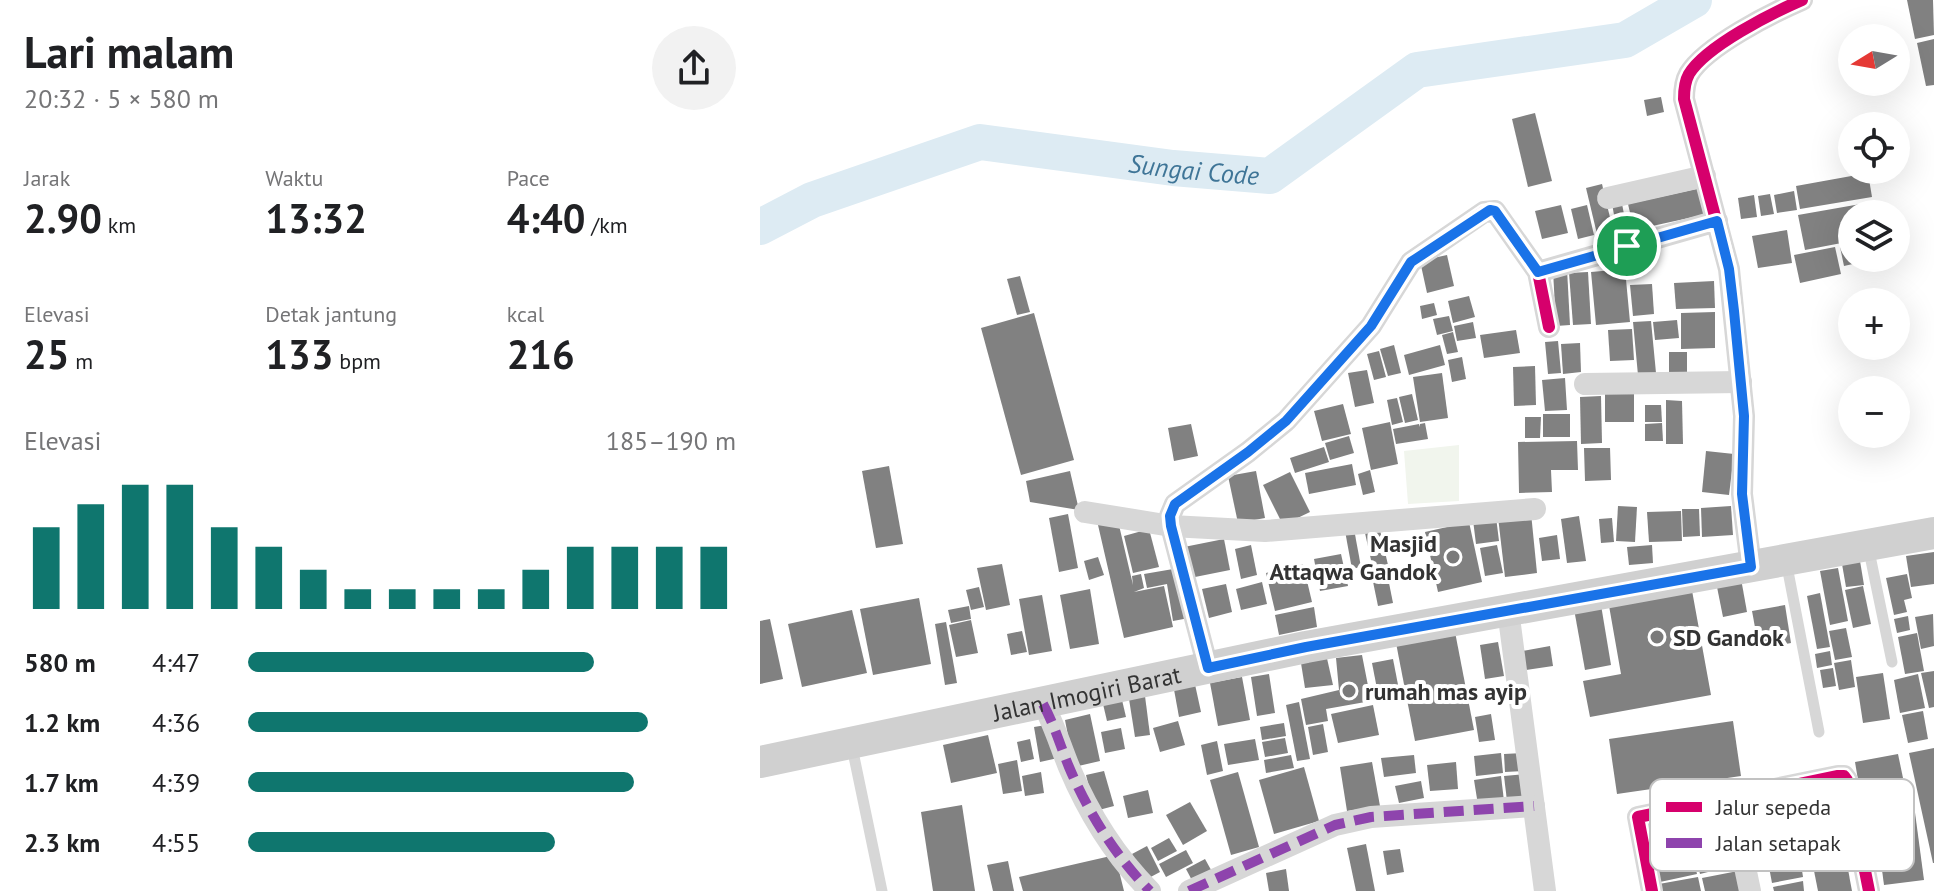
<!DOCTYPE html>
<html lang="id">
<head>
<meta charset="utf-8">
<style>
	body { margin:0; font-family:"PT Sans",sans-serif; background:#f2f2f2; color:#202124; height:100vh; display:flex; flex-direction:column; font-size:30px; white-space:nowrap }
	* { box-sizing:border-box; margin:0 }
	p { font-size:26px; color:#757577 }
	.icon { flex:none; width:44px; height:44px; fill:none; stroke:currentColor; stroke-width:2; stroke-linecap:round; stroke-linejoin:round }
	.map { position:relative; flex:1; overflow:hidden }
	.details { display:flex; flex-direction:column; background:#fff; width:760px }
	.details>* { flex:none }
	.needle { width:52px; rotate:259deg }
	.tools { position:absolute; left:1078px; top:24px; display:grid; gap:16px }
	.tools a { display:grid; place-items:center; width:72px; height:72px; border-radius:50%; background:#fff; box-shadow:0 8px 32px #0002; font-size:40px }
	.pin { position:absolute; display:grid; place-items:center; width:68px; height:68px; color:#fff; margin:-34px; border:4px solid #fff; border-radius:50%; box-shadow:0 2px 8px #0007 }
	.round { display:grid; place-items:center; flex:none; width:84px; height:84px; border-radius:42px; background:#f2f2f2 }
	.summary { display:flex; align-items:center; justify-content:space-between; height:136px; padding:0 24px }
	h1 { font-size:44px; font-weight:700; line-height:60px }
	.stats { display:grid; grid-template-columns:repeat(3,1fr); gap:12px; height:136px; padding:8px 24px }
	.stats div { display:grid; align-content:center }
	.stats b { font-size:40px; font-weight:700 }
	.stats small { font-size:22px; font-weight:400 }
	.stats p { font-size:22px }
	.chart { height:224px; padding:16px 24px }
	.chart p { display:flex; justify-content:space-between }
	.chart svg { width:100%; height:144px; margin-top:8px; stroke:#0f766e; stroke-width:6 }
	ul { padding:0 24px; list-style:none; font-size:26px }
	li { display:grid; grid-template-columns:128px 96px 1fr; align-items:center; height:60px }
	li i { height:20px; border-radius:10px; background:#0f766e }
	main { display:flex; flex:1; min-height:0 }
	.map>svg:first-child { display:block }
</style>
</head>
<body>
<main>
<section class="details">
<div class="summary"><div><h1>Lari malam</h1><p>20:32 · 5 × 580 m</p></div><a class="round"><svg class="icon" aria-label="share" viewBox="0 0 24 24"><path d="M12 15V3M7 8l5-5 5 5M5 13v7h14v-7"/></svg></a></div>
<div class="stats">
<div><p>Jarak</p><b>2.90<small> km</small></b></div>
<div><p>Waktu</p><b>13:32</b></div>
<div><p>Pace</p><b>4:40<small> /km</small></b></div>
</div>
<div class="stats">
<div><p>Elevasi</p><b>25<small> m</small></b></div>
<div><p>Detak jantung</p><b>133<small> bpm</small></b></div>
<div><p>kcal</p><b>216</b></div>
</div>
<div class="chart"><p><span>Elevasi</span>185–190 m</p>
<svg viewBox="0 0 160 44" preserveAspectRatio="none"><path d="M5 44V19M15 44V12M25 44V6M35 44V6M45 44V19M55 44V25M65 44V32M75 44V38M85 44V38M95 44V38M105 44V38M115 44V32M125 44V25M135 44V25M145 44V25M155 44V25"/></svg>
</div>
<ul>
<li><b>580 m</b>4:47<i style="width:71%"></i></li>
<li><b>1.2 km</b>4:36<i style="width:82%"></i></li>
<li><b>1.7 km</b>4:39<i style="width:79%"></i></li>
<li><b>2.3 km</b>4:55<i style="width:63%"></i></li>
</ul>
</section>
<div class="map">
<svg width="1174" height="891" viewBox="0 0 1174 891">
	<rect width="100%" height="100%" fill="#fff"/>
	<!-- green -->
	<path fill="#f1f5ed" d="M699,445v56l-51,3 -4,-53z"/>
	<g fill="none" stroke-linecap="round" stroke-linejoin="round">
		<!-- river -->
		<path stroke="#ddebf3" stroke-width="36" id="s1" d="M0,227l52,-27 168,-58 193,26 97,8 147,-106 208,-30 69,-40"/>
	</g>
	<!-- building -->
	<g fill="#818181">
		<path d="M1147,0h26l1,35 -19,4z"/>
		<path d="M1174,39v46l-8,1 -9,-43z"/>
		<path d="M901,97l3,15 -17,4 -3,-16z"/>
		<path d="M775,113l17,68 -24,6 -16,-68z"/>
		<path d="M1108,173l4,24 -72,12 -4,-23z"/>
		<path d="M842,184l11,46 -16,4 -11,-46z"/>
		<path d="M941,188l6,26 -73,16 -6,-26z"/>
		<path d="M1034,191l3,19 -20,3 -3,-18z"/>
		<path d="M1010,194l4,20 -13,2 -3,-20z"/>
		<path d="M994,195l3,22 -16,2 -3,-21z"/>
		<path d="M851,198l11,6 4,20 -10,2z"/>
		<path d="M1112,202l3,12h-23v27l-47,9 -7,-35z"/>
		<path d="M801,205l7,28 -26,6 -7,-28z"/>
		<path d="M827,205l7,30 -16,4 -7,-30z"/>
		<path d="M1027,230l5,33 -34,5 -6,-32z"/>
		<path d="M1092,244v14l23,1 -31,7 -4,-19z"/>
		<path d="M1075,247l6,27 -41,9 -6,-28z"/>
		<path d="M687,255l7,31 -27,7 -7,-32z"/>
		<path d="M807,269l3,56 -14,1 -3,-56z"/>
		<path d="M865,269l5,53 -34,3 -5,-53z"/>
		<path d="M828,272l3,52 -18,1 -4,-52z"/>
		<path d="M260,276l10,36 -13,3 -10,-36z"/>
		<path d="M954,281l1,27 -39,1 -2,-26z"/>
		<path d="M892,284l2,30 -21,2 -3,-31z"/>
		<path d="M709,296l6,21 -22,6 -5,-22z"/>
		<path d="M674,303l3,12 -15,4 -2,-13z"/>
		<path d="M955,312v36l-34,1v-36z"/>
		<path d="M274,313l40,147 -53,15 -40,-147z"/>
		<path d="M689,316l4,15 -16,4 -4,-16z"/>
		<path d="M917,320l2,18 -24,2 -2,-18z"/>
		<path d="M891,321l5,52 -18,2 -5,-53z"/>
		<path d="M713,322l3,16 -19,3 -3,-15z"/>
		<path d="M872,329l2,31 -24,1 -2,-31z"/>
		<path d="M756,330l4,23 -36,5 -4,-23z"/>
		<path d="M693,332l5,20 -11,2 -5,-19z"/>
		<path d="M798,341l3,32 -13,1 -3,-32z"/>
		<path d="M820,343l1,29 -18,2 -2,-30z"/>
		<path d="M634,345l7,28 -13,3 -8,-27z"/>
		<path d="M680,345l5,20 -36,10 -5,-20z"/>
		<path d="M619,351l7,26 -12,3 -7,-26z"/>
		<rect x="909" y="352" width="18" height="23"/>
		<path d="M702,357l4,22 -14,3 -4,-22z"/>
		<path d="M775,366l1,39 -22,1 -1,-39z"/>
		<path d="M607,370l7,33 -19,4 -7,-34z"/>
		<path d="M682,373l6,45 -28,4 -7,-45z"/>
		<path d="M805,378l2,32 -22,1 -3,-31z"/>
		<rect x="845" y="389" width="29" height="33"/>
		<path d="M652,394l6,26 -13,3 -6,-26z"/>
		<path d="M841,396l1,47 -21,1 -1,-47z"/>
		<path d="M637,398l6,24 -11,3 -5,-25z"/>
		<path d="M906,400l16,1 1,43h-17z"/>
		<path d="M583,404l8,30 -29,7 -8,-30z"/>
		<path d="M885,405h16l1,17h-17z"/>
		<rect x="783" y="414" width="27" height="23"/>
		<path d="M765,417h16l-1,21h-15z"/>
		<path d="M630,422l8,42 -27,6 -9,-42z"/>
		<path d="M665,423l3,16 -32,5 -3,-15 26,-5 1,3v-3z"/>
		<path d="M902,423l1,18h-18v-17z"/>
		<path d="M431,424l7,32 -24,5 -6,-33z"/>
		<path d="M589,436l5,17 -24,7 -5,-17z"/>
		<path d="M817,441l1,29h-27l1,22 -33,1 -1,-51z"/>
		<path d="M564,447l5,15 -34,11 -5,-15z"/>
		<path d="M824,448h26l1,32 -26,1z"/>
		<path d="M946,451l28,3 -5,41 -27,-3z"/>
		<path d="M592,464l4,21 -47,9 -4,-21z"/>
		<path d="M129,466l14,78 -27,4 -14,-77z"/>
		<path d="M610,470l5,22 -12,3 -5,-21z"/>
		<path d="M310,471l9,39 -49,-8 -4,-21z"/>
		<path d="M496,471l9,47 -27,5 -10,-47z"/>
		<path d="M530,472l20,40 -27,13 -20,-40z"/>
		<path d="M858,506l19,1 -2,35 -19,-1z"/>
		<path d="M971,506l2,29 -31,2 -1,-29z"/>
		<path d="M922,509h17l1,27 -17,1z"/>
		<path d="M921,511l1,30 -33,1 -2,-30z"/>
		<path d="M771,513l6,60 -32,4 -7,-60z"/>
		<path d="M308,514l10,54 -19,4 -10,-54z"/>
		<path d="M819,516l7,45 -19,2 -6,-44z"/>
		<path d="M736,517l3,24 -23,3 -3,-24z"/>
		<path d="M852,518l2,24 -13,1 -2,-24z"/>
		<path d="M358,521l15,64 -1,-9 9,-2 3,14 -10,4 30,-6 9,41 -49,11 -26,-113z"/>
		<path d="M709,522l13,60 -44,10 -13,-60z"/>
		<path d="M389,529l10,38 -26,6 -9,-37z"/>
		<path d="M594,529l7,38 -9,2 -7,-38z"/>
		<path d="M620,530l8,35 -15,4 -8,-36z"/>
		<path d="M797,535l3,24 -18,2 -3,-23z"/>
		<path d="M464,539l6,31 -40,8 -6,-31z"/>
		<path d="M491,545l6,30 -16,4 -6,-30z"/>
		<path d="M737,545l6,28 -18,3 -5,-28z"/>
		<path d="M892,545l1,18 -24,2 -2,-18z"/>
		<path d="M1174,552v32l-23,3 -5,-31z"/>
		<path d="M581,554l7,32 -28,5 -6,-32z"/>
		<path d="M338,557l6,18 -15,5 -5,-19z"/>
		<path d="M1100,561l4,24 -18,2 -4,-23z"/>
		<path d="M242,564l8,41 -24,5 -9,-42z"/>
		<path d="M543,564l9,38 -37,9 -9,-38z"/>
		<path d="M419,568l10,50 -16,3 -6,-37 -20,4 -3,-14z"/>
		<path d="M626,568l7,35 -15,3 -7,-34z"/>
		<path d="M1078,568l10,53 -18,4 -10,-54z"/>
		<path d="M980,573l7,39 -24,5 -8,-40z"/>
		<path d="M1147,574l5,24 -8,2 3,12 -13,3 -8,-37z"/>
		<path d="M502,582l5,22 -26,6 -5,-21z"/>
		<path d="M466,584l6,28 -23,6 -7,-29z"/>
		<path d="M931,585l20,110 -121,22 -7,-36 38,-7 -13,-74z"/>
		<path d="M1103,586l8,38 -18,4 -8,-38z"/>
		<path d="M219,587l5,20 -13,3 -5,-20z"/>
		<path d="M330,589l9,55 -29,5 -10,-54z"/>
		<path d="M1060,593l10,54 -13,2 -10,-53z"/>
		<path d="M282,595l10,56 -23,4 -10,-56z"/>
		<path d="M159,598l12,66 -58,11 -13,-66z"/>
		<path d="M841,605l10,60 -26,5 -11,-61z"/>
		<path d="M1025,605l6,38 -32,6 -7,-38z"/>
		<path d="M209,606l2,13 -20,4 -3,-13z"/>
		<path d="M554,607l3,20 -38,8 -4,-20z"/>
		<path d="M92,610l15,63 -65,14 -14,-63z"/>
		<path d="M1173,614l1,32 -13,3 -6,-32z"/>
		<path d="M1148,616l2,14 -13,3 -3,-14z"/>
		<path d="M10,619l13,60 -23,5v-63z"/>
		<path d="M211,620l7,33 -22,4 -7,-32z"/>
		<path d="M186,622l11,61 -12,2 -10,-61z"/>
		<path d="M1086,628l6,29 -17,3 -6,-29z"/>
		<path d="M262,631l5,21 -16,3 -4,-21z"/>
		<path d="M695,632l19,98 -59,11 -19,-98z"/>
		<path d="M1157,633l7,38 -19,3 -7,-37z"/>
		<path d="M738,642l6,34 -19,3 -5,-34z"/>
		<path d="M790,646l3,20 -27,4 -4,-19z"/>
		<path d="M1070,651l2,14 -15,3 -2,-14z"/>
		<path d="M566,654l7,31 -28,3 -5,-31z"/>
		<path d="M602,655l9,46 -45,8 2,12 -22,4 -5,-26 38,-9 -3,-32z"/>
		<path d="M633,659l7,36 -21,4 -7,-36z"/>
		<path d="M1091,660l4,27 -16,3 -5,-27z"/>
		<path d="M1073,668l3,18 -13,2 -3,-18z"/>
		<path d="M1174,671v36l-5,1 -8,-35z"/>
		<path d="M1123,673l7,46 -27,4 -7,-46z"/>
		<path d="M509,674l6,39 -18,3 -6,-39z"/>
		<path d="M1158,674l7,34 -25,5 -6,-33z"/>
		<path d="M482,677l8,43 -32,6 -8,-43z"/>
		<path d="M434,680l7,32 -22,5 -6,-33z"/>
		<path d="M385,696l5,39 -15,2 -6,-38z"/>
		<path d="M362,700l4,17 -19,4 -4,-17z"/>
		<path d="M539,702l11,57 -13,2 -11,-56z"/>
		<path d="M613,705l6,30 -41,8 -7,-29z"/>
		<path d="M1163,711l5,28 -20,4 -6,-28z"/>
		<path d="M330,714l10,47 -26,6 -9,-47z"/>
		<path d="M731,714l4,26 -16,2 -4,-25z"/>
		<path d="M418,721l7,24 -25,7 -7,-24z"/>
		<path d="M973,721l8,55 -124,18 -8,-55z"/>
		<path d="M524,723l2,13 -24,4 -2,-13z"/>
		<path d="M292,724l6,34 -18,4 -6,-35z"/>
		<path d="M563,724l5,28 -15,3 -5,-28z"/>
		<path d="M361,728l4,21 -20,4 -4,-21z"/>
		<path d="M228,735l9,38 -46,10 -8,-38z"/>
		<path d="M525,738l3,15 -23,4 -3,-15z"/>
		<path d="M270,739l4,20 -13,3 -4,-20z"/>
		<path d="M495,739l4,21 -31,5 -4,-21z"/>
		<path d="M457,741l6,30 -16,4 -6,-30z"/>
		<path d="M1174,748v115h-1l-24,-110z"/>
		<path d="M741,753l2,20 -27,3 -2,-20z"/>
		<path d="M763,753l1,18 -19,1 -1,-18z"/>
		<path d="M1138,754l5,24 -44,8 -4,-24z"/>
		<path d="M531,755l3,13 -28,5 -2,-13z"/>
		<path d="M654,755l2,18 -32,4 -3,-19z"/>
		<path d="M257,760l5,31 -19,3 -5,-30z"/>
		<path d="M612,762l8,44 -33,5 -7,-44z"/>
		<path d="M696,762l2,27 -28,2 -3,-26z"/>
		<path d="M544,767l15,54 -45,13 -15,-54z"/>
		<path d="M344,771l10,35 -19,5 -9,-36z"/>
		<path d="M281,772l3,21 -19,3 -3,-20z"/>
		<path d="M478,772l21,75 -28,8 -21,-75z"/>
		<path d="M767,774l2,25 -22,2 -3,-25z"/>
		<path d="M741,776l3,25 -26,4 -4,-25z"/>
		<path d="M661,781l3,17 -25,5 -4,-17z"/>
		<path d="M1072,783l20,108h-34l-20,-101z"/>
		<path d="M388,790l5,23 -25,5 -5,-22z"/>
		<path d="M430,802l17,29 -24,14 -17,-30z"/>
		<path d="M202,805l13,86h-42l-12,-79z"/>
		<path d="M1154,805l10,75 -40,5 -10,-75z"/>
		<path d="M925,820l6,30 -36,7 -7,-29z"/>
		<path d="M409,838l8,13 -19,10 -7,-13z"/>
		<path d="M606,844l9,47h-19l-9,-43z"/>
		<path d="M387,846l13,26 -15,8 -13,-26z"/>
		<path d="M972,846l4,19 -36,9 -5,-20z"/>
		<path d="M640,849l4,23 -17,3 -4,-24z"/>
		<path d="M426,850l7,13 -27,14 -7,-13z"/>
		<path d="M355,855l9,36h-101l-4,-14z"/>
		<path d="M933,856l4,18 -37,8 -4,-18z"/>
		<path d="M1040,857l3,20 -31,6 -4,-21z"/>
		<path d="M445,859l10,18 -19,11 -10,-19z"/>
		<path d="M248,861l6,30h-21l-6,-26z"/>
		<path d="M526,869l3,22h-20l-3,-18z"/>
		<path d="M978,871l3,20h-36l-3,-13z"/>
		<path d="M938,877l3,14h-41l-1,-7z"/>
		<path d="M1043,881l1,10h-30l-1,-4z"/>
	</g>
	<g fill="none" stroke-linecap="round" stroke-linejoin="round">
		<!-- service -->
		<g stroke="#d7d7d7" stroke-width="11">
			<path d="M1108,546l24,116"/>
			<path d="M1026,561l33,171"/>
			<path d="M92,747l30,144"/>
		</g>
		<!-- minor -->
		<g stroke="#d7d7d7" stroke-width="22">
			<path d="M848,198l97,-22"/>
			<path d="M778,272l179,-51"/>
			<path d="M825,384l156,-2"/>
			<path d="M325,512l86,14 94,5 270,-22"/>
			<path d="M991,567l-9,-73 2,-78 -15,-147 -45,-170c0,-9 1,-18 5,-25 17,-28 83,-61 113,-74"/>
			<path d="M748,610l37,281"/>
			<path d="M448,668l-37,-142 -1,-10 5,-12 73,-52 38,-31 85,-95 40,-64 73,-50 11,-1 43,61 11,55"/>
			<path d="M283,704c11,20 17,41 26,63 19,45 47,90 81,124"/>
			<path d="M970,796l20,95"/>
			<path d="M429,891l146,-66 36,-8 163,-11"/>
			<path d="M892,891l-14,-74 200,-41h6l3,4 22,111"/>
		</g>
		<!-- secondary -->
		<path stroke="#d0d0d0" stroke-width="32" id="s2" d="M0,762l546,-115 628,-114"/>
		<!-- quiet -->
		<g stroke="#8e44ad" stroke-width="10" stroke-dasharray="20 10" stroke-linecap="butt">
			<path d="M283,704c11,20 17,41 26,63 19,45 47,90 81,124"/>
			<path d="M429,891l146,-66 36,-8 163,-11"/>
		</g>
		<defs>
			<g id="cycleway">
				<path d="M991,567l-9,-73 2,-78 -15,-147 -45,-170c0,-9 1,-18 5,-25 17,-28 83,-61 113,-74"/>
				<path d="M448,668l-37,-142 -1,-10 5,-12 73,-52 38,-31 85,-95 40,-64 73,-50 11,-1 43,61 11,55"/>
				<path d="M892,891l-14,-74 200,-41h6l3,4 22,111"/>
			</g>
		</defs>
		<!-- cycleway casing -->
		<use href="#cycleway" stroke="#fff" stroke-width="17"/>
		<!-- cycleway -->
		<use href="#cycleway" stroke="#d6006c" stroke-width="12"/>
	</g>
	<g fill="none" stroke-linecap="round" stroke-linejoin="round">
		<defs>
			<path id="route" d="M730,210l5,1 43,61 179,-51 12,48 5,42 10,105 -2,78 9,73 -445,80 -98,21 -37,-142 -1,-10 5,-12 73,-52 38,-31 85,-95 40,-64z"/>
		</defs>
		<!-- route casing -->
		<use href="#route" stroke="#fff" stroke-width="16"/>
		<!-- route -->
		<use href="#route" stroke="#1a73e8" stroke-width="10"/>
	</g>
	<!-- markers -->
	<g fill="#7a7a7a" stroke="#fff" stroke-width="3">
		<circle cx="693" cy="557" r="8"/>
		<circle cx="897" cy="637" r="8"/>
		<circle cx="589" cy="691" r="8"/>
	</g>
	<g text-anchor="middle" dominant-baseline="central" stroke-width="8" stroke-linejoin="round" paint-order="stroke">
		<!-- poi labels -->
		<g font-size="24" font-weight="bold" fill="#333" stroke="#fff" text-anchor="start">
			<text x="677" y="543" text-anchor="end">Masjid<tspan x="677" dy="28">Attaqwa Gandok</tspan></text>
			<text x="913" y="637">SD Gandok</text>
			<text x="605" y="691">rumah mas ayip</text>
		</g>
		<!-- street labels -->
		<g font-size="24" fill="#333" stroke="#fff">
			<text stroke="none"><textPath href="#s2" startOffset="334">Jalan Imogiri Barat</textPath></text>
		</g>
		<!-- water labels -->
		<g font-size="26" font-style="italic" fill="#3f7597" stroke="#fff">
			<text stroke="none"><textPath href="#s1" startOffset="452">Sungai Code</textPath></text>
		</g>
	</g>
	<!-- legend -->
	<rect x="890" y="779" width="264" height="92" rx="12" fill="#fff" stroke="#c2c2c2" stroke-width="2"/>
	<rect x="906" y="802" width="36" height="10" fill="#d6006c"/>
	<rect x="906" y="838" width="36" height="10" fill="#8e44ad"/>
	<g font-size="22" fill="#333">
		<text x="956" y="815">Jalur sepeda</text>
		<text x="956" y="851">Jalan setapak</text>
	</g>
</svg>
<div class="tools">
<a><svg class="needle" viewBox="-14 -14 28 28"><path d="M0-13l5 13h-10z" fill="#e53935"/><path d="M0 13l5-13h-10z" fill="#757577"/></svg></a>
<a><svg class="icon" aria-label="locate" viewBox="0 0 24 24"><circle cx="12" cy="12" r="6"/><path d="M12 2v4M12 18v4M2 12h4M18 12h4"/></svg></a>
<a><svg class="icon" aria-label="layers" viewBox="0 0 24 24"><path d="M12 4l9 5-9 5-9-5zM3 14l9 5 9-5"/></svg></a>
<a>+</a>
<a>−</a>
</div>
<div class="pin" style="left:867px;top:246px;background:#1e9e55"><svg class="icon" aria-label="arrive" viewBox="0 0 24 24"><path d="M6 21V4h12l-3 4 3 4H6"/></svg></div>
</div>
</main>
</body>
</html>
